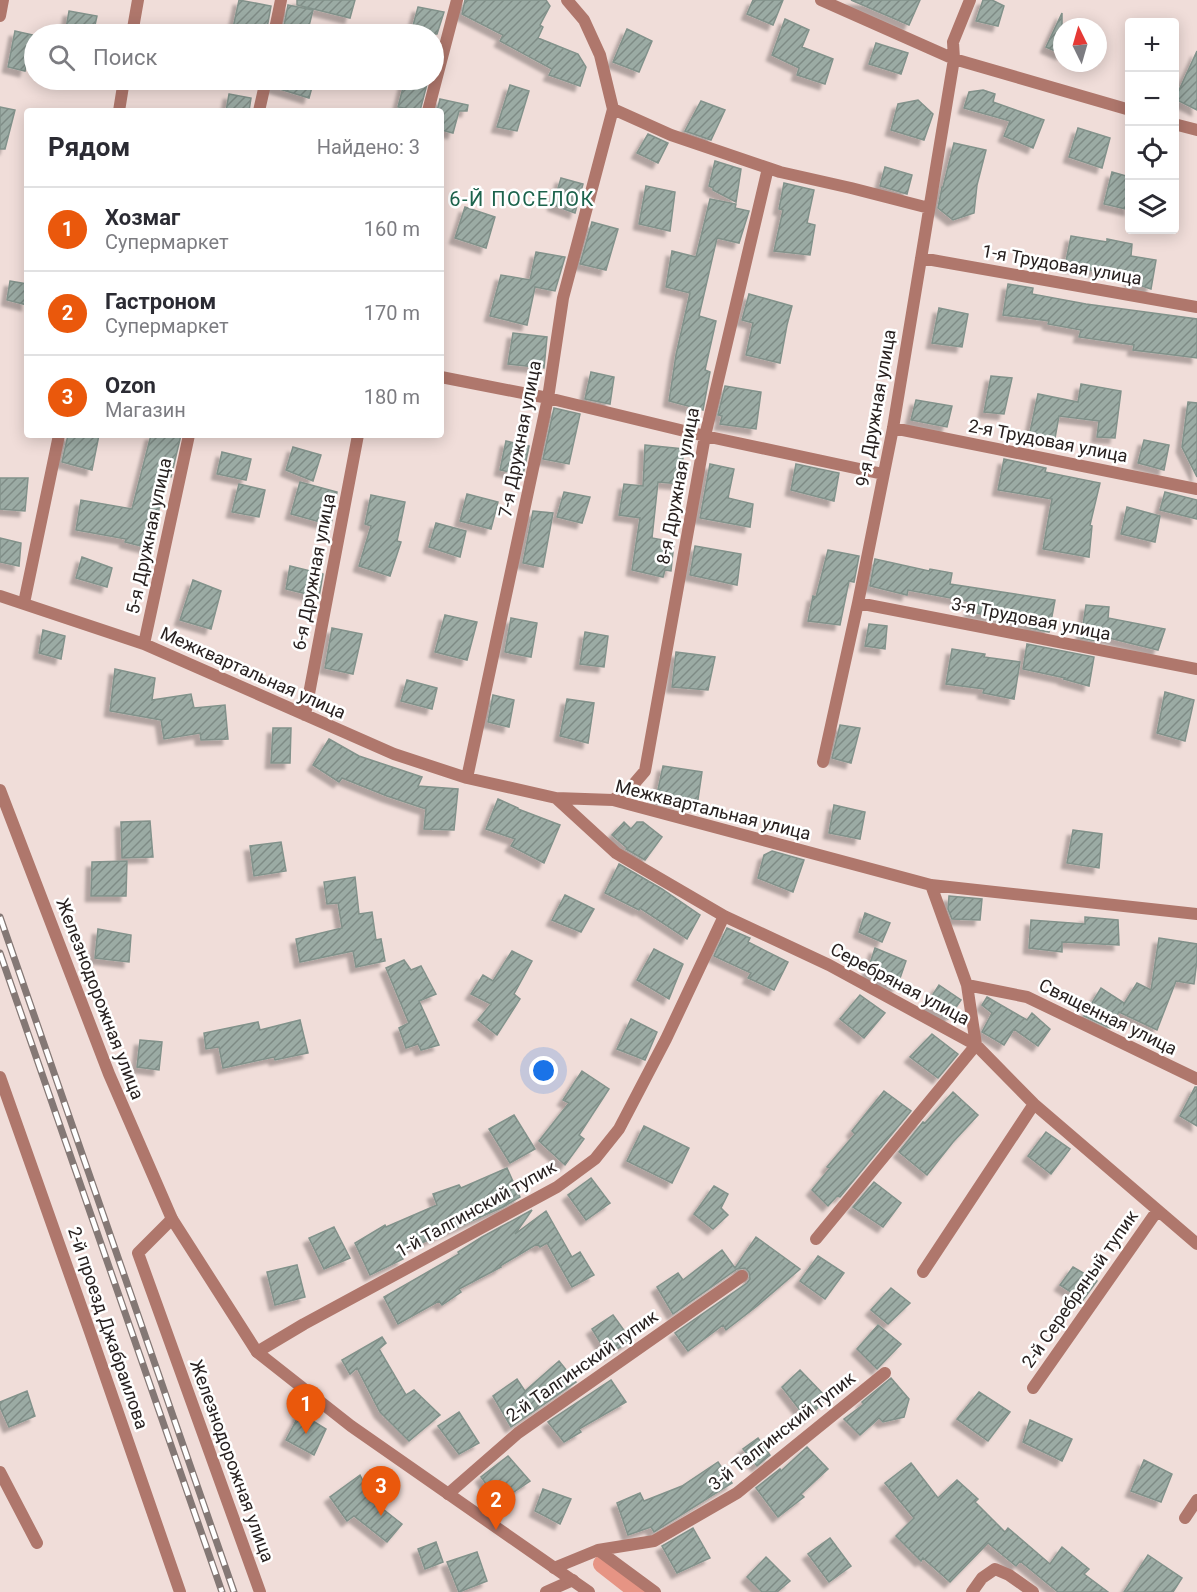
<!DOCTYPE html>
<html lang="ru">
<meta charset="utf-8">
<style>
:root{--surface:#fff;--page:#f2f2f3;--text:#2b2b33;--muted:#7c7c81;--line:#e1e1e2;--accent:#ea580c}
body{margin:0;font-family:Roboto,sans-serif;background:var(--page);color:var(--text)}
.controls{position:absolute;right:18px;top:18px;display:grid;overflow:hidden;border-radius:6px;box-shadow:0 3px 15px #0003}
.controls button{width:54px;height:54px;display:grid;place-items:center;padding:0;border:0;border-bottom:2px solid var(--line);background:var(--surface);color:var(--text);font:30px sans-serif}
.compass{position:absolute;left:1053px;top:18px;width:54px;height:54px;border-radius:50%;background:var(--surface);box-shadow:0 3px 15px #0003;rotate:355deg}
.you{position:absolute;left:544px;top:1071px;width:21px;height:21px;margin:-15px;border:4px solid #fff;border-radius:50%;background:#1a73e8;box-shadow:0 0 0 9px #1a73e833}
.badge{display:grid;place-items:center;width:39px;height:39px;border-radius:50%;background:var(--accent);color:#fff;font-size:20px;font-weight:700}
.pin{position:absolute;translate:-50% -50px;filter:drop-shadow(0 2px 3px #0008)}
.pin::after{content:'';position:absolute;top:32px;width:21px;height:18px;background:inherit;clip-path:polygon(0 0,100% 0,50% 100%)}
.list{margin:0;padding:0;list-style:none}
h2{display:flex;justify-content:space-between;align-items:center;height:78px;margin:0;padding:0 24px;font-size:26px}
h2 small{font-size:20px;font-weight:400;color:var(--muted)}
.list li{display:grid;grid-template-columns:39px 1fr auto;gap:18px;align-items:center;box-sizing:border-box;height:84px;padding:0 24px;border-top:2px solid var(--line)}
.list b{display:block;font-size:22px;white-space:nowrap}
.list p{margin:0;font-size:20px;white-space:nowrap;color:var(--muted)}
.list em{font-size:20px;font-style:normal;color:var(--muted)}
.icon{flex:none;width:33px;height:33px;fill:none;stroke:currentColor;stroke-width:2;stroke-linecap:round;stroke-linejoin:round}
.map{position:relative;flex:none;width:1197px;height:1592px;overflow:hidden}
.search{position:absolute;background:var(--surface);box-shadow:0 3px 15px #0003;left:24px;top:24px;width:420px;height:66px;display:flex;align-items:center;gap:15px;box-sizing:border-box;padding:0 21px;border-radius:33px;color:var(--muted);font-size:22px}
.panel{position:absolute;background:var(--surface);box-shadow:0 3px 15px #0003;left:24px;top:108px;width:420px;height:330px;border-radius:6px}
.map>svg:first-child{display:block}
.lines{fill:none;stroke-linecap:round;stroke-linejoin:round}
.canal{stroke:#e69484;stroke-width:18}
.building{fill:url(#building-hatch);stroke:#82928b;stroke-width:1.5;filter:url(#shadow)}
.minor{stroke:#af776c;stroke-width:12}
.tertiary{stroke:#af776c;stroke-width:12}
.rail-casing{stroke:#847875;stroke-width:7}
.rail{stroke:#fff;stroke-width:4.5;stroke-dasharray:14;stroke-linecap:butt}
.labels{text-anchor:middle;stroke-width:5;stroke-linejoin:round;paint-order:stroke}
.street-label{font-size:18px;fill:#282120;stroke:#fff}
.neighbourhood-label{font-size:20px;letter-spacing:1.5px;fill:#1c634c;stroke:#fff}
</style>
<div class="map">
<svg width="1197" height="1592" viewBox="0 0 1197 1592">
<defs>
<pattern id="building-hatch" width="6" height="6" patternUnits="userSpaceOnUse" patternTransform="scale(1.5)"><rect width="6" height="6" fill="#9baba4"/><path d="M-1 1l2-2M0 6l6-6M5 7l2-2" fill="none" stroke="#7e8b85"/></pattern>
<filter id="shadow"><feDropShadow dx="-5.5" dy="5.5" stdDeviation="1.5" flood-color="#0004"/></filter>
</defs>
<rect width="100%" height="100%" fill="#f0ddd9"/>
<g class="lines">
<path class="canal" d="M602,1564L638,1592"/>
</g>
<path class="building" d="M239,0L271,6L267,28L261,27L259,34L233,28Z
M297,0H355L350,18L297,5Z
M465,0H546L550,6L540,25L543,27L538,38L578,54L586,67L580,86L549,75L552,69L500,41L503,35L462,14Z
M753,0H783L773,25L747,14Z
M851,0H920L909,25Z
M983,0H992L1004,6L998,26L976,21Z
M288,5L313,10L307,34L283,31Z
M418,7L444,12L437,34H420L411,33Z
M69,11L97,16L93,34H65Z
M1062,13V54L1046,47Z
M785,19L809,30L802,47L833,59L825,84L797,75L799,68L772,55Z
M627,29L652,41L639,72L613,62Z
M15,31L33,35L25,71L8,67Z
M876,43L908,53L901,74L869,64Z
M1197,51V110L1175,99Z
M274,80H314L309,98L273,87Z
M405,80H428L420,111L398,107Z
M510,85L529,91L517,131L497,127Z
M983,90L995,94L993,102L1044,120L1033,148L1004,136L1010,121L964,108L969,92Z
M229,94L251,98L249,111H226Z
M440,99L468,105L467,111H459L453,133L441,130V111H437Z
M918,100L933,114L924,140L891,130L898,104Z
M701,101L725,110L711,140L685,131Z
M0,107L15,110L5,149H0Z
M1078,128L1110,138L1102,168L1069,157Z
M648,134L668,143L658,163L637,153Z
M954,143L986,150L977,185L974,213L953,220L938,208L942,187H943Z
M715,161L741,169L736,202L713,190V188L709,186Z
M885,167L912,175L907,194L880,186Z
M1112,172L1130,177V210L1104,204Z
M561,178L583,184L575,213L553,205Z
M784,183L814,190L807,223L815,225L810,255L774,251L783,210L779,209Z
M646,186L675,192L670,231L639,224Z
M710,199L736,204L735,208L749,211L739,243L717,238L699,316L716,321L705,370L710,372L703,410L669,401L676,355L690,293L666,287L672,251L696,257Z
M465,207L495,217L486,248L455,238Z
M592,222L618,229L606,270L580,264Z
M1071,236L1107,242V239L1132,244L1131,256L1156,260L1151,289L1130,282L1131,274L1096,268V271L1065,266Z
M536,252L565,257L555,291L535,287L527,325L490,316L501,275L530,280Z
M10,281L27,284V305L7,300Z
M1008,284L1033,288L1032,294L1086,304L1197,319V358L1133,350L1134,345L1079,337L1081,330L1048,324L1049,321L1003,315Z
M749,294L792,306L787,325L780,363L746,355L753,323L742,320Z
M939,308L968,314L962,347L932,343Z
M513,333L547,337L544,368L508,364Z
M591,372L614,377L610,404L585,399Z
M991,376L1012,378L1004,414L984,412Z
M1081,384L1121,391L1115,438L1097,437L1099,421L1059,416L1055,438L1030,432L1038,394L1078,402Z
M725,386L761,392L756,429L720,424L722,416L718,415Z
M916,400L952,406L947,427L911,420Z
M1188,402L1197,403V477L1182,447Z
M554,408L580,414L569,464L543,459Z
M68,435H99L92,470L62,462Z
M151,435H181L171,477L164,476L153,549L125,542L126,539L76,530L81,500L132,509Z
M1144,440L1169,445L1164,470L1138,463Z
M506,441L529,446L523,475L500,470Z
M645,445L684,449L680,484L658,482L652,538L674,542L671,571L665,570L663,577L632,570L640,518L619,515L624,484L643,486Z
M293,447L321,455L313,481L286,470Z
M222,452L251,459L246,480L217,474Z
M1004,459L1046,468L1045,472L1100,483L1090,525L1092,526L1089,557L1043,549L1052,499L998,490Z
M710,464L734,469L728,498L753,504L750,527L700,518Z
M796,464L839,473L834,501L791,490Z
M0,478H28L25,511L0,509Z
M300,482L337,492L331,525L291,514Z
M239,484L265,490L259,517L232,512Z
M564,492L590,497L582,523L557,517Z
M1165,492L1197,500V519L1160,510Z
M467,494L498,502L491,529L460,521Z
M371,495L405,502L397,541L401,542L390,576L359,566L371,526L365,524Z
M1127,507L1160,516L1155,542L1121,534Z
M533,511L553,513L543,567L523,563Z
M436,523L466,531L460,557L429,547Z
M0,538L21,543L19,566L0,562Z
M695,546L741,554L737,585L690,575Z
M828,550L859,556L854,582L849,581L840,625L808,621L813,596L816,597Z
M82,557L112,568L107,587L76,578Z
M875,559L929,571L930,569L952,573L950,584L1055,600L1049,632L1030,628L1031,624L970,612L972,602L908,590L907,595L870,586Z
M290,566L323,574L319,597L286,589Z
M193,580L221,591L211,629L180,620Z
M1086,605L1109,607L1108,618L1165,629L1158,650L1105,637V639L1097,637V641L1081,638Z
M445,615L477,622L467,660L435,652Z
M511,618L537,623L531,657L505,652Z
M869,624L887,626L885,649L865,646Z
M332,628L362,634L353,674L325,668Z
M43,630L65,636L61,659L39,653Z
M585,632L608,636L604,667L580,664Z
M1027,644L1094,657L1089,686L1064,679L1065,678L1023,669Z
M952,649L985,654L984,657L1020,662L1014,699L983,693L984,689L946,684Z
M676,652L715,657L708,690L672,687Z
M115,669L155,678L152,700L191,694L194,708L225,705L228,739L201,740L200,733L164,739L161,720L110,711Z
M407,680L437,688L432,709L401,701Z
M1165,692L1194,700L1185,741L1157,733Z
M493,695L514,700L509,727L488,722Z
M567,699L594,703L588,743L560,736Z
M840,725L860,728L851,763L832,758Z
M273,728H291L290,763H271Z
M329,739L359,756L422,777L418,786L458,789L454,830L424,829L426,809L387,796L342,778L339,782L313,765Z
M663,766L702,772L697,806L656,799Z
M498,799L518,808V809L560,825L544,863L511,846L515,839L486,829Z
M834,805L865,812L860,839L829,833Z
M150,821L153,857L122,858L121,822Z
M624,822L631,829L637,822H643L662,837L645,860L626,849L627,848L612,835Z
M1073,830L1102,834L1099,868L1067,863Z
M281,842L286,871L254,876L250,846Z
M772,851L804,860L793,892L758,878L764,855Z
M127,861L126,896H91L92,862Z
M619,864L662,889L700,915L687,939L640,908L639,910L605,893Z
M355,877L359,914L372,912L376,940L381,939L385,961L356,967L353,951L300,962L296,939L342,928L338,903L327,904L324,882Z
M565,895L594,909L581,932L552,920Z
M949,896L982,899L980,920L952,919L948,909Z
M865,913L890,923L882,942L859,932Z
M1085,917L1118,920L1119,945L1062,942V952L1029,948L1031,920L1085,924Z
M727,928L750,938L748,942L788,962L774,990L748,978L751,973L714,956Z
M98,929L131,935L129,962L95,958Z
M1159,938L1197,944V960L1194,984L1176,981L1157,1030L1119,1012L1110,1028L1084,1016L1101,988L1124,1003V1004L1137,983L1151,990Z
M875,948L906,961L897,987L867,973Z
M654,949L683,964L669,999L637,980Z
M512,951L532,961L514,994L520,999L497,1035L478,1020L491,1004L471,994L483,975L493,981Z
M404,960L411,970L421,966L436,994L419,1001L439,1045L421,1050L418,1044L406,1048L399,1028L409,1023L386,968Z
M939,985L961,1000L948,1019L926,1005Z
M860,995L885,1013L864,1038L840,1019Z
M987,997L1027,1020L1032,1013L1050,1029L1038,1046L1014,1029L1004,1045L982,1032L992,1013L982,1005Z
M631,1019L657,1032L645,1060L617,1049Z
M300,1020L308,1053L275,1060L274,1057L223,1068L219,1047L206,1049L204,1033L258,1022L260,1030Z
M932,1034L958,1054L938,1078L910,1057Z
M140,1040L162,1042L159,1070L137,1067Z
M582,1071L609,1089L579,1135L584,1139L565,1165L539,1141L569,1103L563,1100Z
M1195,1087H1197V1126L1180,1116Z
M884,1091L911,1111L840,1197L837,1196L828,1206L812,1190L830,1168L827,1167L855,1134L852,1131Z
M953,1092L978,1115L953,1142L927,1175L899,1152L923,1122L925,1123Z
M514,1115L535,1149L510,1163L489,1129Z
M644,1126L689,1148L672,1183L627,1161Z
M1046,1132L1070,1149L1051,1174L1028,1156Z
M507,1168L520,1197L503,1207L399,1253L403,1259L370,1275L355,1243L385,1225L386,1227L437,1205L433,1194L459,1185L461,1188Z
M591,1178L610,1203L586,1220L568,1195Z
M874,1182L901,1203L883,1227L853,1207Z
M714,1186L728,1194L721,1208L728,1215L713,1229L694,1214Z
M532,1210L515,1234L546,1211L572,1257L580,1252L594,1275L572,1287L547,1243L540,1247L537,1244L500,1266L501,1267L459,1289L461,1292L442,1305L439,1301L398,1324L384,1297L459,1254L458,1252L482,1237Z
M334,1227L350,1258L324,1269L309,1238Z
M756,1237L800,1269L757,1306L726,1330L723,1325L688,1351L675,1333L747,1283L750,1279L749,1272L745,1268L737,1269L673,1314L657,1287L678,1273L683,1280L722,1250L735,1268Z
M818,1256L844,1273L825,1299L800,1281Z
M297,1265L305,1297L275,1305L267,1272Z
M1073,1267L1097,1281L1083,1300L1060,1285Z
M891,1288L910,1303L888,1324L871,1310Z
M613,1315L631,1340L608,1355L592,1329Z
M878,1325L901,1344L877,1369L857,1349Z
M382,1337L386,1343L379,1349L406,1395L414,1390L440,1415L409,1441L380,1412L357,1368L350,1374L342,1360Z
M559,1361L576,1382L511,1427L493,1396L517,1379L525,1391Z
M800,1370L827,1398L807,1419L782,1387Z
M891,1378L909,1399L904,1417L883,1422L879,1418L860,1435L844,1419L864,1404L862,1402Z
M611,1380L626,1402L579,1429L581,1432L564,1442L548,1422Z
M27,1391L35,1416L9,1427L0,1407V1402Z
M979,1392L1010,1412L988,1441L957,1419Z
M459,1412L479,1443L459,1454L438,1426Z
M300,1413L326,1429L314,1455L286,1440Z
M1030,1420L1072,1439L1062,1461L1023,1442Z
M758,1438L770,1455L757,1466L743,1449Z
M807,1447L828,1469L801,1494L804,1497L778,1517L756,1488L780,1469L781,1471Z
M508,1456L530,1481L499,1502L481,1477Z
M1144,1460L1172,1474L1161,1502L1131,1491Z
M718,1462L732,1483L654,1532L651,1527L628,1535L617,1503L640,1493L644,1501L682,1486Z
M911,1463L938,1498L957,1480L978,1499L975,1502L1005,1532L1008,1528L1050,1564L1062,1547L1089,1569L1084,1574L1108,1592H1058L1020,1561L1016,1566L988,1543L950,1582L923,1558L921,1561L896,1536L914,1518L885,1483Z
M360,1475L374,1502L402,1524L387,1542L354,1516L347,1521L330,1497Z
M543,1489L571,1499L560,1524L535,1511Z
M693,1528L710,1558L677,1573L662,1546Z
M830,1538L851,1566L829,1582L808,1554Z
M436,1542L443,1562L425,1569L418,1549Z
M477,1552L487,1581L459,1592L447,1562Z
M1148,1555L1182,1578L1173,1592H1124Z
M766,1557L790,1581L777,1592H762L747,1577Z"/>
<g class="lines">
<path class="minor" d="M567,0L584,20L600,55L613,109L671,135L780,172L851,188L929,208
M821,0L954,59L1130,110
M0,16L3,0
M132,34L138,0
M274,34L281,0
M119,111L124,80
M259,111L266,80
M428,111L457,0
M1174,124L1197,130
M921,258L1197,307
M441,377L548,398L705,436L883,474
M893,428L1197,489
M0,596L144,644L394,754L467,778L556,798L613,800L931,885L1197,914
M24,603L59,435
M858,603L1197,669
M144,644L189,435
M305,715L358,435
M823,762L858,603L893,428L954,59L953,42L970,0
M467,778L548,398L563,298L613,109
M556,798L616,853L724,916L829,965L976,1045L1034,1104L1197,1244
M613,800L633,785L645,771L705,436L768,168
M967,985L1027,997L1197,1079
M0,1077L89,1329L180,1592
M172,1219L138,1253L260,1592
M816,1239L976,1045L967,985L931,885
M923,1272L1034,1104
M257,1352L304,1324L557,1187L595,1159L619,1129L666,1039L724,916
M1033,1388L1157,1211
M0,1472L37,1543
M448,1494L518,1433L742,1276
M1185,1518L1197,1500
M598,1550L655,1592
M554,1568L598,1550L654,1541L737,1493L885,1373
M546,1592L573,1580
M972,1592L982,1578L995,1569L1009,1575L1033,1592"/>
<path class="tertiary" d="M0,790L109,1074L172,1219L257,1352L351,1426L589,1592"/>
<defs>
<path id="rail" d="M0,917L234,1592
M0,953L222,1592"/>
</defs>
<use href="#rail" class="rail-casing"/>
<use href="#rail" class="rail"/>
</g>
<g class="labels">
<g class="street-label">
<text transform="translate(1062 265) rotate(10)" y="6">1-я Трудовая улица</text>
<text transform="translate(876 408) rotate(-80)" y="6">9-я Дружная улица</text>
<text transform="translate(520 439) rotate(-79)" y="6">7-я Дружная улица</text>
<text transform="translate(1048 441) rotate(11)" y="6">2-я Трудовая улица</text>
<text transform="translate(678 486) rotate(-79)" y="6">8-я Дружная улица</text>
<text transform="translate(149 536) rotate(-78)" y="6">5-я Дружная улица</text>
<text transform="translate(314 572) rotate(-79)" y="6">6-я Дружная улица</text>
<text transform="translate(1031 619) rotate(11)" y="6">3-я Трудовая улица</text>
<text transform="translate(253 673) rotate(24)" y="6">Межквартальная улица</text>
<text transform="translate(713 810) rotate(14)" y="6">Межквартальная улица</text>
<text transform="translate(900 984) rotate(28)" y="6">Серебряная улица</text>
<text transform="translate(100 999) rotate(69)" y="6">Железнодорожная улица</text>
<text transform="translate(1108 1017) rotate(26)" y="6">Священная улица</text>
<text transform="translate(476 1209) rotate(-29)" y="6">1-й Талгинский тупик</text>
<text transform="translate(1080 1289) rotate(-55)" y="6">2-й Серебряный тупик</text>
<text transform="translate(108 1328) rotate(71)" y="6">2-й проезд Джабраилова</text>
<text transform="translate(582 1366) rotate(-35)" y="6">2-й Талгинский тупик</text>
<text transform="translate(782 1431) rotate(-38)" y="6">3-й Талгинский тупик</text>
<text transform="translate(232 1461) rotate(70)" y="6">Железнодорожная улица</text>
</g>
<g class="neighbourhood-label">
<text x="522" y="206">6-Й ПОСЕЛОК</text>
</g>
</g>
</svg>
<div class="controls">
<button>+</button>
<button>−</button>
<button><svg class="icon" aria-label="locate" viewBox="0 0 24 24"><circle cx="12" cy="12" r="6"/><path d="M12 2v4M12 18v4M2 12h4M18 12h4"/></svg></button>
<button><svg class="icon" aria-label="layers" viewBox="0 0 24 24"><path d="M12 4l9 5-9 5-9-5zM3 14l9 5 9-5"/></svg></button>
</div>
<svg class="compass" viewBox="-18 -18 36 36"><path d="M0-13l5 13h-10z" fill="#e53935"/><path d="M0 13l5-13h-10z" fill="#7c7c81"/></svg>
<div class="you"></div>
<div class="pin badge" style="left:306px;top:1434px">1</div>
<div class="pin badge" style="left:496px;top:1530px">2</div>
<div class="pin badge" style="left:381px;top:1516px">3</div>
<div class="search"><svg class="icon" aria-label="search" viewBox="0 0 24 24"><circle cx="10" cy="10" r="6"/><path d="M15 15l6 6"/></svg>Поиск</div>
<section class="panel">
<h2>Рядом<small>Найдено: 3</small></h2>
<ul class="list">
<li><span class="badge">1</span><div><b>Хозмаг</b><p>Супермаркет</p></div><em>160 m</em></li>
<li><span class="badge">2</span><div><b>Гастроном</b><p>Супермаркет</p></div><em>170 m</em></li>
<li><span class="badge">3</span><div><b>Ozon</b><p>Магазин</p></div><em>180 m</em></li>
</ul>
</section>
</div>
